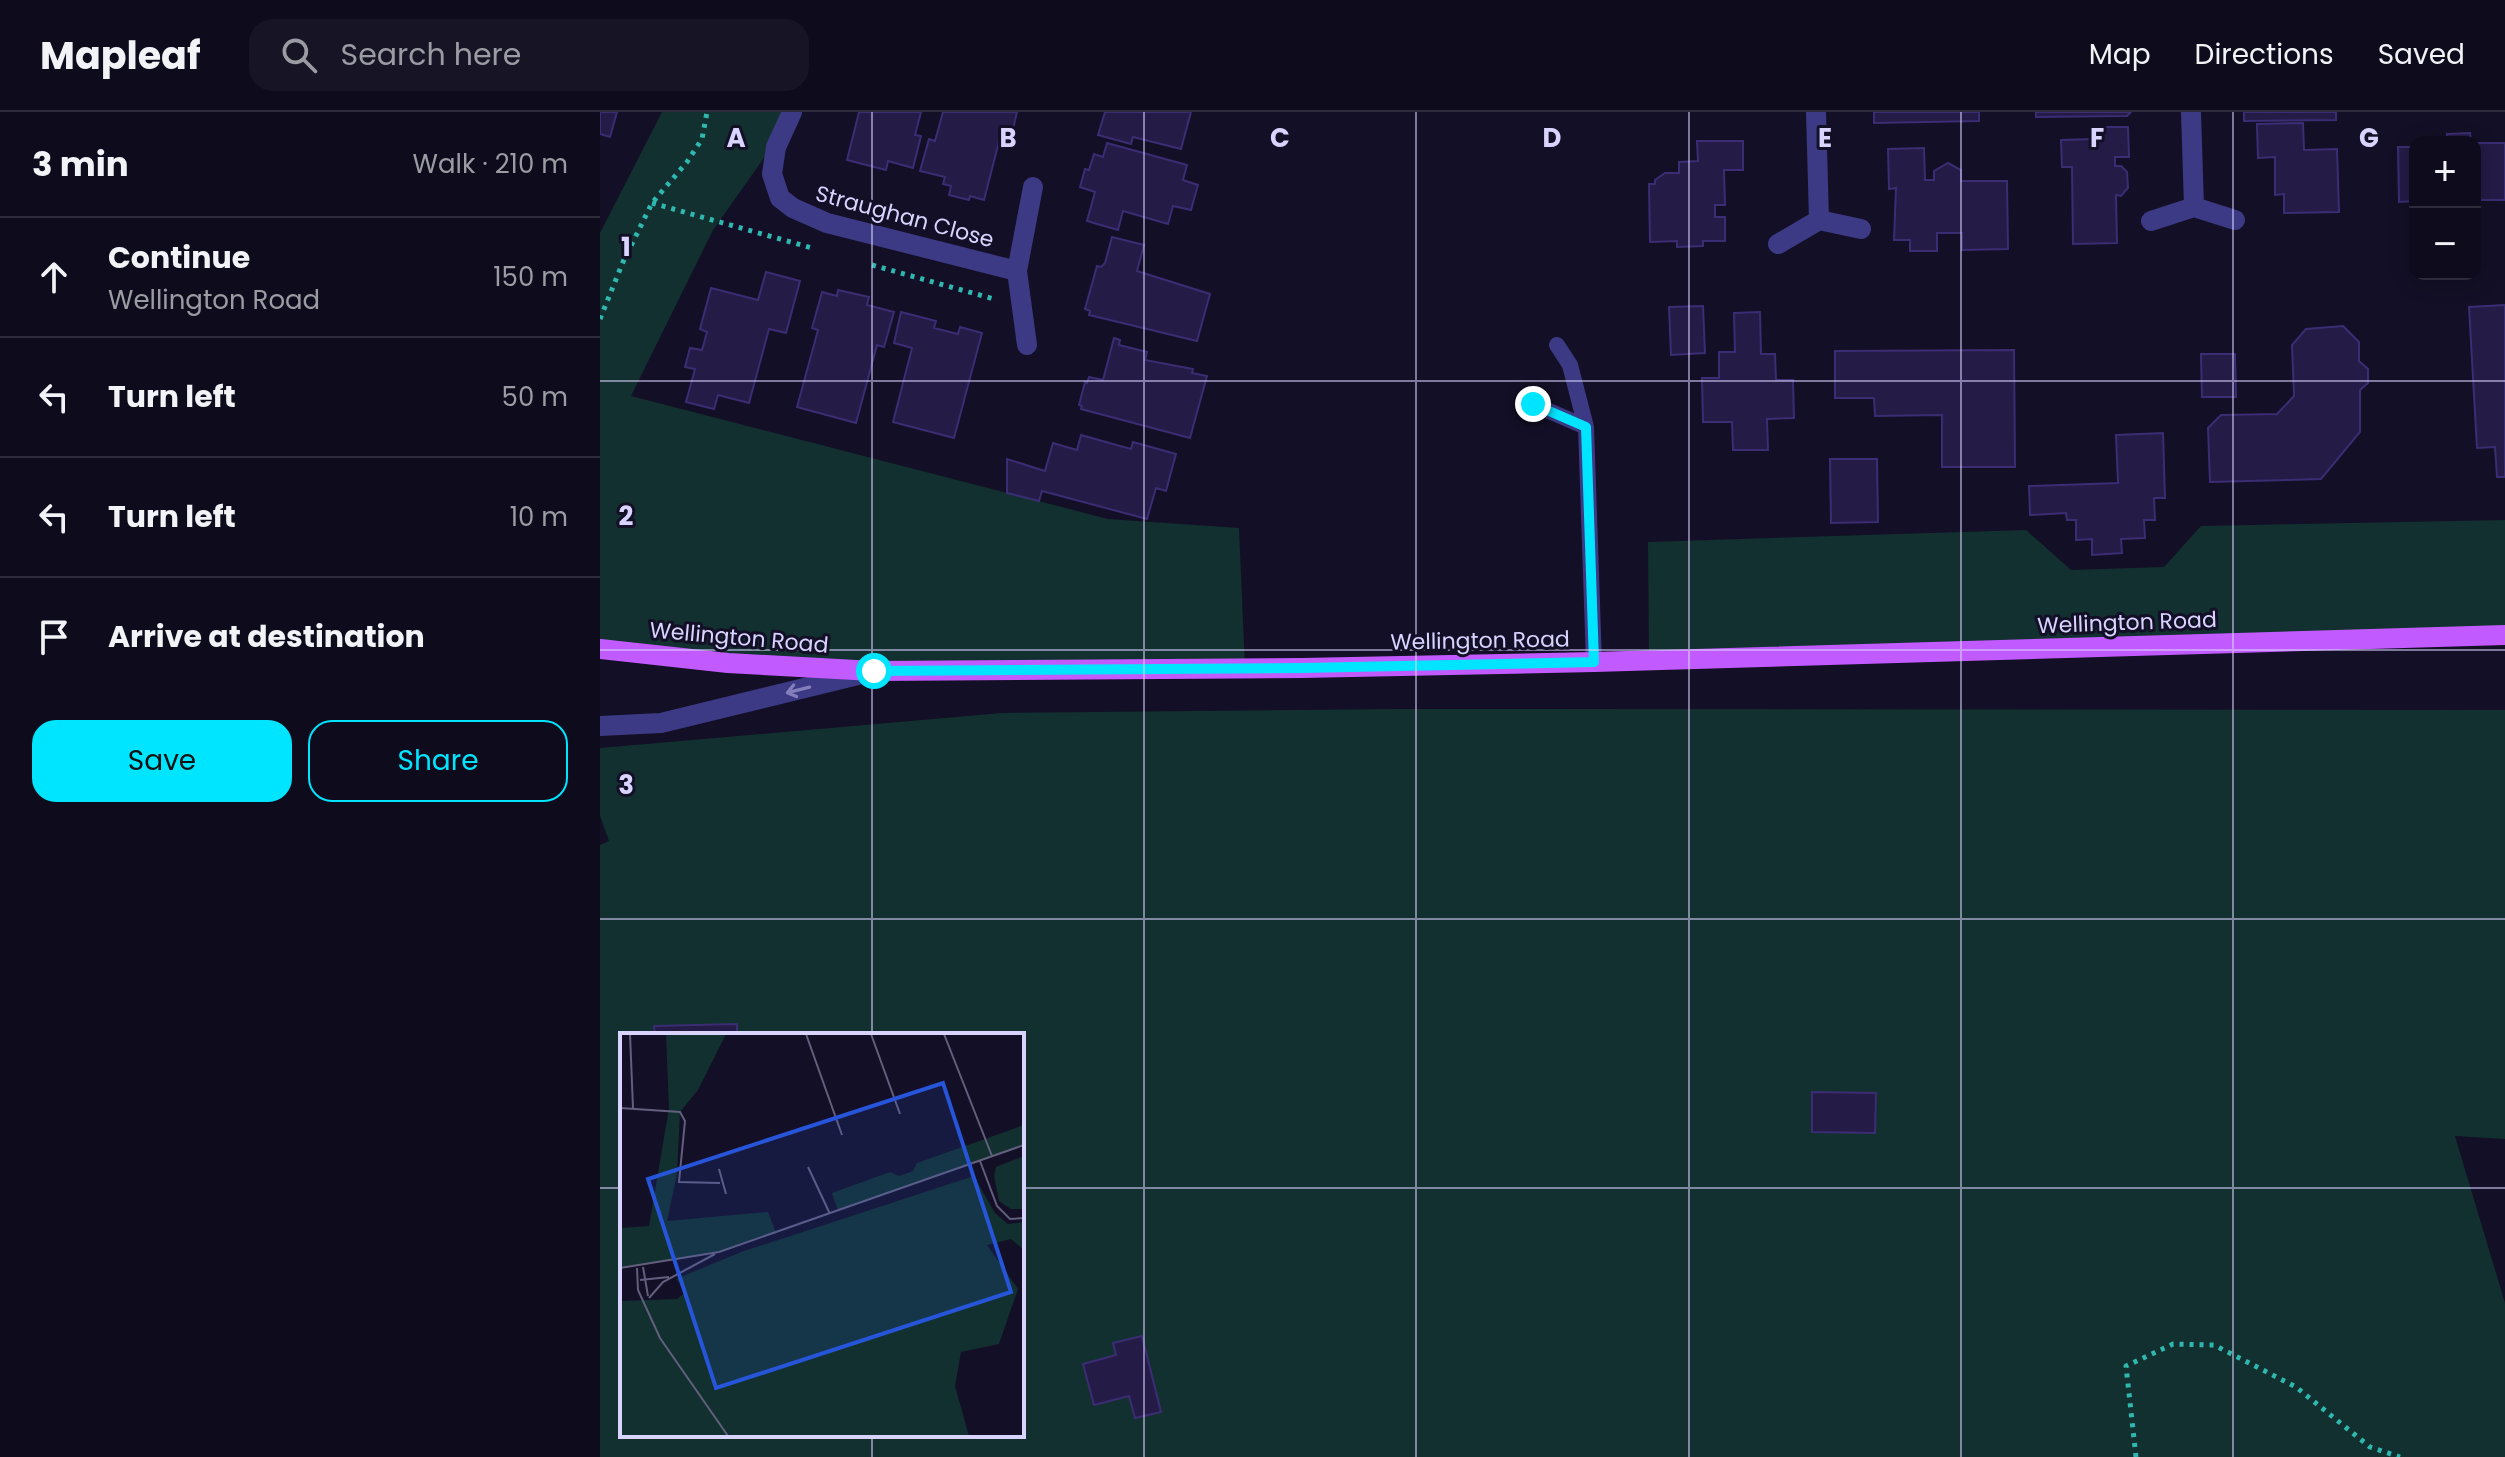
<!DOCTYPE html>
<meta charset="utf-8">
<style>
:root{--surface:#0e0b1c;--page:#171425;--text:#f1f3f6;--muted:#9b9ba3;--line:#2e2b3b;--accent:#00e5ff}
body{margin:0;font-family:Poppins,sans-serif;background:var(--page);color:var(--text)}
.controls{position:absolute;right:24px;top:24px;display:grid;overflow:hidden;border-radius:16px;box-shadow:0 4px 20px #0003}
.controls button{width:72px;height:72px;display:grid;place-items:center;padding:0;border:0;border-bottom:2px solid var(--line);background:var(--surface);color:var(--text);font:40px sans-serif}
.stop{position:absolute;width:24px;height:24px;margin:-18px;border:6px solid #00e5ff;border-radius:50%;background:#fff}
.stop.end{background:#00e5ff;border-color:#fff;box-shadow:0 2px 8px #0008}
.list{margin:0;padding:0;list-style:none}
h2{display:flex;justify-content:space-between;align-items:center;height:104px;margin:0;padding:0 32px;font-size:34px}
h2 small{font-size:26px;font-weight:400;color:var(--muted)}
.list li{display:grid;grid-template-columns:52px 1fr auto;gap:24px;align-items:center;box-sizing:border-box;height:120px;padding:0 32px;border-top:2px solid var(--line)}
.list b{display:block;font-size:30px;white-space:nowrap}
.list p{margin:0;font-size:26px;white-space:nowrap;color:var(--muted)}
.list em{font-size:26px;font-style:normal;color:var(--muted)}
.actions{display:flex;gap:16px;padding:24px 32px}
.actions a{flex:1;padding:18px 0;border:2px solid var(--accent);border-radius:24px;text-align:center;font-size:28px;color:var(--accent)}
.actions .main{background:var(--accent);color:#111}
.icon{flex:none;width:44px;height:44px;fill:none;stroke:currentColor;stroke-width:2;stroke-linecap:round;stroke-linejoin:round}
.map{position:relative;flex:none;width:1905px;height:1345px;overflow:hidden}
header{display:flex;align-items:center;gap:48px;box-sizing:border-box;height:112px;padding:0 40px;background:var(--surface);border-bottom:2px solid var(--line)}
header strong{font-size:38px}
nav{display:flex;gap:44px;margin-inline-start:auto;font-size:28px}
.search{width:560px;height:72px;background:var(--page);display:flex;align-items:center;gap:20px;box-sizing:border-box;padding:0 28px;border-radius:24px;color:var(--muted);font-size:30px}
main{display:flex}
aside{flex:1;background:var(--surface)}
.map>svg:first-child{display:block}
.green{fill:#12302f;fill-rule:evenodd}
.building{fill:#241b47;stroke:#3b2d73;stroke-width:2}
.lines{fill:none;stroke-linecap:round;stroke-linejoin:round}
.path{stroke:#2fb8b0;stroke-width:5;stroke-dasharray:4 6;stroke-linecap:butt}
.lane{stroke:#3d3a85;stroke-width:16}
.street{stroke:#3d3a85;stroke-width:20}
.primary{stroke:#c25bff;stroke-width:20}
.oneway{stroke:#837fbc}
.route{stroke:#00e5ff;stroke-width:10}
.grid{fill:none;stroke:#d9d4ff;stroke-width:2;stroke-opacity:0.55}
.labels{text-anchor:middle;stroke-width:6;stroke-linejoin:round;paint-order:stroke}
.street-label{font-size:22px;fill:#d9d4ff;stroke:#130f26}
.inset-road{fill:none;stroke:#625e7d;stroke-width:2}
.view{fill:#2655da;fill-opacity:0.15;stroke:#2655da;stroke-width:4}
.inset-edge{fill:none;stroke:#d9d4ff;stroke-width:4}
.grid-label{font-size:26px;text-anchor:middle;font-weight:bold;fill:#d9d4ff;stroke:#130f26;stroke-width:6;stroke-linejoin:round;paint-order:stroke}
</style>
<header>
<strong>Mapleaf</strong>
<div class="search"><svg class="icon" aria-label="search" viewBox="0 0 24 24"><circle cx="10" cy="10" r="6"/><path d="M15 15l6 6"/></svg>Search here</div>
<nav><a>Map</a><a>Directions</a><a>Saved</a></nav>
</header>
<main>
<aside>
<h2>3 min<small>Walk · 210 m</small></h2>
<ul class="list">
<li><svg class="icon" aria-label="ahead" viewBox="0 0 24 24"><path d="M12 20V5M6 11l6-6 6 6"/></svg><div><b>Continue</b><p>Wellington Road</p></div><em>150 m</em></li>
<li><svg class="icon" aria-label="left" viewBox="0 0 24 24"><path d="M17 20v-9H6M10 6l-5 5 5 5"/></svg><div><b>Turn left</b></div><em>50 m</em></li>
<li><svg class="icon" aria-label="left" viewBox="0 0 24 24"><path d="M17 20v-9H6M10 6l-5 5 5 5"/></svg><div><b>Turn left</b></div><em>10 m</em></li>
<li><svg class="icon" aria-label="arrive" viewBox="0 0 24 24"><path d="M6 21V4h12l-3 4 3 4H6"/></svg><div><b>Arrive at destination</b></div></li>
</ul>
<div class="actions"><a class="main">Save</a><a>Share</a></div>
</aside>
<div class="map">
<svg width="1905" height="1345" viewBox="0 0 1905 1345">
<rect width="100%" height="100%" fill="#130f26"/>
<path class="green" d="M62,0H192L181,22L113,118L31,284L508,407L639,416L645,557L274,559L0,537V121Z
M1905,408V523L1049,545L1048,430L1426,418L1471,458L1564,455L1601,414Z
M799,597L1905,598V1027L1855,1024L1905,1191V1345H0V733L9,729L0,704V636L402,601ZM22,923H422V1323H22Z"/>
<path class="building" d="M0,0H17L10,25L0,22Z
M259,0H321L315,23L321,24L313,56L288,49L286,58L247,48Z
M343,0H417L413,17L403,14L384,88L370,84L369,88L349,83L351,74L343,72L345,65L320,59L329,27L335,29Z
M505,0H504H591L581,37L533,25L531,32L498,23Z
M1274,0H1379V9L1274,11Z
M1436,0H1531L1527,4L1436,5Z
M1644,0H1736V8L1644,9Z
M1703,11L1704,38L1737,37L1739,100L1684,101V82L1675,83V45L1658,46L1657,12Z
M1495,15H1528L1529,45H1515V54H1521L1527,60L1528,76L1521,84L1516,83L1517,131L1473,132L1472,55H1462L1461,28L1495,27Z
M1870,21L1871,30H1848L1847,22Z
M1097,29H1143V58H1124L1125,93H1115V105H1125V129H1103V134L1077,135V129L1050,130L1049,72H1055V68L1065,61H1079V50L1098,49Z
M507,31L587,53L583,68L598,73L591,98L573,94L568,112L523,99L518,118L487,109L495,80L480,75L485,57L489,58L494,42L503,45Z
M1875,31H1905V88H1875Z
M1798,35H1815V89L1799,90Z
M1324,36L1325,68H1334V59L1348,51L1361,58V69H1407L1408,137L1362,138V121H1337V139H1310V128H1294L1296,76L1289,77L1288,37Z
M512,125L544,133L537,159L610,182L597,229L489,203L490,199L485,197L497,154L501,155L505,151Z
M166,160L200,169L186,221L169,217L149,291L118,283L114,297L86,290L95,257L85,255L90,236L102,238L107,220L100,217L111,176L158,188Z
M238,178L269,185L267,193L294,200L284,235L277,233L256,311L197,295L218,218L212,216L222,180L237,184Z
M1905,193V365H1897L1895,335L1877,336L1869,195Z
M1103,194L1105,241L1071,243L1069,195Z
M301,200L336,209L334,216L358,222L360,215L382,221L354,326L293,310L312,236L294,231Z
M1160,200L1161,242H1175L1176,268H1193L1194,306L1167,307L1168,338H1133L1132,310H1103L1102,266H1119V240H1135L1134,201Z
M1743,214L1759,230V249L1768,257V271L1760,278V320L1721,367L1610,370L1608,316L1621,303L1677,302L1694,284L1692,233L1706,217Z
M514,226L520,228L519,233L547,240L545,248L593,257L592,261L607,264L590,326L481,297L482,294L479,293L485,270L487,271L489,265L503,268Z
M1414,238L1415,355H1342V303L1275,304L1274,286H1235V239Z
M1601,242H1635L1636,285H1602Z
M1563,321L1565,386H1554L1555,408H1544L1545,426L1521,427L1522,441L1492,443V427L1476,428V408H1467L1466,401L1430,403L1429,374L1518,371L1516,323Z
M481,323L531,337L533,330L576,342L566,379L556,376L547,407L442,379L439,389L407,381V347L445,359L453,331L477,338Z
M1230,347H1277L1278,410L1231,411Z
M137,912V923H55L54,914Z
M1212,980L1276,981L1275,1021L1212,1020Z
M542,1224L561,1300L535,1306L529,1284L494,1293L483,1252L516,1243L513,1231Z"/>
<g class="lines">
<path class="path" d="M52,91L212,136
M272,153L394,187
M0,207L23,150L52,91L87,50L102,27L107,0
M1536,1345L1526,1254L1573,1232L1614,1233L1696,1275L1770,1335L1800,1345"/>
<path class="lane" d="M957,233L970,253L986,315L994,550
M933,292L986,315"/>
<path class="street" d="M192,0L176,35L172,62L180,86L193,96L227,111L417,159
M1216,0L1219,108
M1591,0L1594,95
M1551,109L1594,95L1635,108
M1178,132L1219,108L1261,117
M427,233L417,159L433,75
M0,614L61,611L266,561"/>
<path class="primary" d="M0,537L128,551L274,559L702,556L994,550L1905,523"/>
</g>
<defs><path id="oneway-shaft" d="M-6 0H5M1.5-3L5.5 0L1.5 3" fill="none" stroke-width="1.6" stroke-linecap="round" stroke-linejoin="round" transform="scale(2)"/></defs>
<use class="oneway" href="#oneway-shaft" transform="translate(198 578) rotate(166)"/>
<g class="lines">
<path class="route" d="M274,559L702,556L994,550L986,315L933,292"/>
</g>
<path class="grid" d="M272,0V923M544,0V1345M816,0V1345M1089,0V1345M1361,0V1345M1633,0V1345M0,269H1905M0,538H1905M0,807H1905M0,1076H22M422,1076H1905M272,1323V1345"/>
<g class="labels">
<g class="street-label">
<text transform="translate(305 104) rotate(15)" y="8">Straughan Close</text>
<text transform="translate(1527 510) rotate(-2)" y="8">Wellington Road</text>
<text transform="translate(139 525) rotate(5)" y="8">Wellington Road</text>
<text transform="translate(880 528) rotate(-1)" y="8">Wellington Road</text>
</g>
</g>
<g transform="translate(20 921)">
<rect width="404" height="404" fill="#130f26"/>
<path d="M46,1H106L78,57L60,79L57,141L47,188L148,179L156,200L99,219L0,235V195L29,193L49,75ZM404,92V112L218,178L212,160L270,139L279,143L293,138L297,130ZM404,123V176H391L379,168L374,143L376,134ZM354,143L375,180L388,191L404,189V217L391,206L367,212L398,256L379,311L341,319L335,353L349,403H0V268L57,266L66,259L56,246L121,219Z" fill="#12302f"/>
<path class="inset-road" d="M10,1L13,75M186,1L222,102M251,1L280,81M324,1L372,123M0,75L60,79L65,88L59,149L100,150M360,128L377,173L390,186L404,185M188,134L210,181M99,136L106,161M23,234L28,263M0,235L99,219L404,112M17,235L18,257L40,305L108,403M20,247L49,244M29,265L43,249L95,221"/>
<path class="view" d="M323,50L391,259L96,355L28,146Z"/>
<rect width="404" height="404" class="inset-edge"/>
</g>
<g class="grid-label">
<text x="136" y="35">A</text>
<text x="408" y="35">B</text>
<text x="680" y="35">C</text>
<text x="952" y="35">D</text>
<text x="1225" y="35">E</text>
<text x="1497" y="35">F</text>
<text x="1769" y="35">G</text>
<text x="26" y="144">1</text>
<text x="26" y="413">2</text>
<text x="26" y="682">3</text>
</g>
</svg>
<div class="controls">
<button>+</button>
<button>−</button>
</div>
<div class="stop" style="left:274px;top:559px"></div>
<div class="stop end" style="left:933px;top:292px"></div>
</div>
</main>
